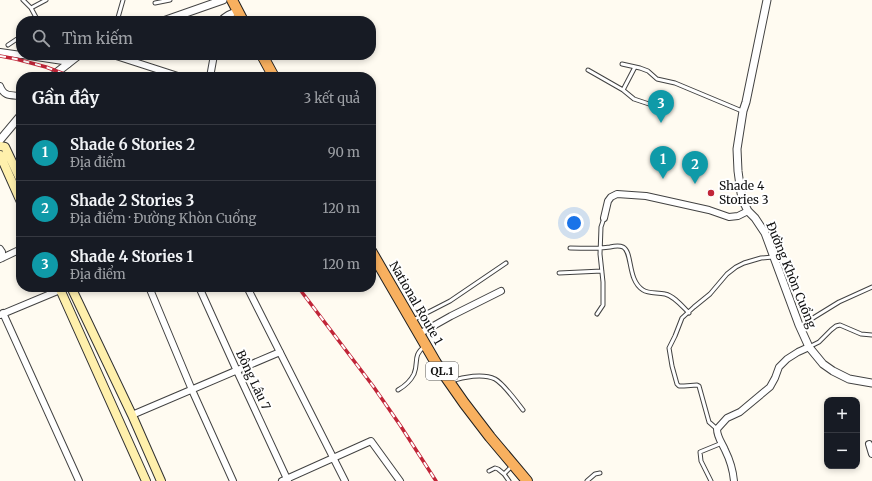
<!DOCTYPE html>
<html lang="vi">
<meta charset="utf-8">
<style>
:root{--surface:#171b24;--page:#20242c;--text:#f1f3f6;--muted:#9ea1a6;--line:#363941;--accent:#0f766e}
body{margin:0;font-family:Merriweather,serif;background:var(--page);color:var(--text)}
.controls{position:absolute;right:12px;bottom:12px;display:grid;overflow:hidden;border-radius:8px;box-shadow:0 2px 6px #0003}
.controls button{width:36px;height:36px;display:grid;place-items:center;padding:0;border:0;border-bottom:1px solid var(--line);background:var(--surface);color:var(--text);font:20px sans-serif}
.you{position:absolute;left:574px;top:223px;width:14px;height:14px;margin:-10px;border:3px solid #fff;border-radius:50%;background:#1a73e8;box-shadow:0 0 0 6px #1a73e833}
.badge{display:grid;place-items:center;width:26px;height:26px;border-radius:50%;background:var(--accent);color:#fff;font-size:13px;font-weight:700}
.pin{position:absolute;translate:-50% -33px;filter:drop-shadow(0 1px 2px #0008)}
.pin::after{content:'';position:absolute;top:21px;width:14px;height:12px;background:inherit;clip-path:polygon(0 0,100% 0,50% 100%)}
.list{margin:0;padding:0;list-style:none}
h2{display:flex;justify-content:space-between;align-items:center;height:52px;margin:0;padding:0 16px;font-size:17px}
h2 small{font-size:13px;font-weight:400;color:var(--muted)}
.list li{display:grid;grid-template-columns:26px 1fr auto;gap:12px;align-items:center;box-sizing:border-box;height:56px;padding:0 16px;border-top:1px solid var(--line)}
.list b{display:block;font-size:15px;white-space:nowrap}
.list p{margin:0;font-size:13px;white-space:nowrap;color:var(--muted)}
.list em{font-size:13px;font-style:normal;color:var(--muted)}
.icon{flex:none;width:22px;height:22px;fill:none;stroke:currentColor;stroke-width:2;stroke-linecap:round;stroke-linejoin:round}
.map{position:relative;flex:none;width:872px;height:481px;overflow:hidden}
.search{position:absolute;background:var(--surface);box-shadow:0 2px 6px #0003;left:16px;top:16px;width:360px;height:44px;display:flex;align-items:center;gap:10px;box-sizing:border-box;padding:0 14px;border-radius:16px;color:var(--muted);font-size:15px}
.panel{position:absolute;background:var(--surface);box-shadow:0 2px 6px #0003;left:16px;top:72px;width:360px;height:220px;border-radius:16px}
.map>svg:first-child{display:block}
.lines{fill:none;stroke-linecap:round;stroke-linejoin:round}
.service-casing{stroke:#424242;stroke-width:5}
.minor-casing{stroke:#424242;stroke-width:8}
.tertiary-casing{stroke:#424242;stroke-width:9}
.secondary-casing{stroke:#313131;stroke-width:10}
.trunk-casing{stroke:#202020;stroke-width:12}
.service{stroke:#fff;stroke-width:3}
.minor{stroke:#fff;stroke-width:6}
.tertiary{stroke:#fff;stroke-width:7}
.secondary{stroke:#fff0ac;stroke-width:8}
.trunk{stroke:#f8b05f;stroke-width:10}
.rail-casing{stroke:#c12538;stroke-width:3.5}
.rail{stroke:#fff;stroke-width:2;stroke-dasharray:6;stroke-linecap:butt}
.poi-dot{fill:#c12538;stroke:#fff;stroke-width:1.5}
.labels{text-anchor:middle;stroke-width:4;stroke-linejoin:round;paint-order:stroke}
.shield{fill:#fff;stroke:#575757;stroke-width:1}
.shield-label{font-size:11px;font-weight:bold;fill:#0f0f0f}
.poi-label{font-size:12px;fill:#0f0f0f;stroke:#fff;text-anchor:start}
.street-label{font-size:12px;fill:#0f0f0f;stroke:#fff}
</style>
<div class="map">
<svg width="872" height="481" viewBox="0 0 872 481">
<rect width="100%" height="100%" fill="#fffbf1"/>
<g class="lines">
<defs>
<path id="service" d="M23,0L31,8L38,21
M155,3L170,0
M31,8L46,0
M117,21L123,0
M8,45L17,39H21
M65,55L71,62
M622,64L640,68L648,71L657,79L675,83L742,111
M588,70L623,90L634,99L649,104
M623,90L635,67
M570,248C584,248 597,249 610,247C614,246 619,245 623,247C633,252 627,280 643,290C649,294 658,292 665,294C674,296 682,306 689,313
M559,273L602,271
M597,314L603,305V282L600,254L601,227L604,218
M413,320L450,301L506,263
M800,329L813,318L839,302L872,287
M809,347L819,342L831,330L836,326L840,325L861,334L872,335
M451,381C463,377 483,373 495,379C504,384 516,401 523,410
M398,390C405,386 410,382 414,374C419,362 412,356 425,346
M717,429L709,422L699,386L697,385L684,386H679L677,384L672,366L669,348L675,336L682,318L694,307L710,294L727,274L736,267L744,263L761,258L773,257
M489,471L495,468L498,469L504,474
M509,481L504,474L512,466
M587,481L595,474L600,473
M711,481L701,461L700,452L722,443"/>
<path id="minor" d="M221,21C225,15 232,13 238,11
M0,52L21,55
M23,55L63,61L68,64
M113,55L181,77
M210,77L214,55
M0,86C4,97 11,95 21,96
M604,218L608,201L611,197L617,194L646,196L709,210L729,217L738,216L748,211
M0,249L2,252V258
M0,259L21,249
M149,287L192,390L233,481
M199,287L237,371L288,481
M247,287L345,481
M3,313L79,481
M0,315L60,290L69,287
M419,334L451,316L501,291
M132,415L280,352
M869,444L872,454
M282,481L371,441L400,481
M734,481C733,470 730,460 725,450C722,443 717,437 717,429L727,418L740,412L770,387L775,378L779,367L787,359L798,352L809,347"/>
<path id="tertiary" d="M767,0L746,102L743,111L737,149L738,171L741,193L744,203L748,211L755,218L765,233L799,325L809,347L823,364L833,371L849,379L872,383
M163,21L223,0
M53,77L56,73L79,55
M0,140L21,115"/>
<path id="secondary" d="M0,146L5,147L21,181
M0,155L21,202
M59,287L146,481
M71,287L132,415L161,481"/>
<path id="trunk" d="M232,0L243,21
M262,55L274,77
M371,251L436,363L464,403L490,437L527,481"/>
</defs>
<use href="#service" class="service-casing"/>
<use href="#minor" class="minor-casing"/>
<use href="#tertiary" class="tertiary-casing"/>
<use href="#secondary" class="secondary-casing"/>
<use href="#trunk" class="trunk-casing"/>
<use href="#service" class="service"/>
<use href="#minor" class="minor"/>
<use href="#tertiary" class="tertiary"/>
<use href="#secondary" class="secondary"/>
<use href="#trunk" class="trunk"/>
<defs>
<path id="rail" d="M0,56L16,59L46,67L72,77
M298,287L373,386L400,425L436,481"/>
</defs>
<use href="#rail" class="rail-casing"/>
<use href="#rail" class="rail"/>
</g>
<circle class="poi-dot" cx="711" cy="193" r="4"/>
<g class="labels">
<rect class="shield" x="426" y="362" width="32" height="18" rx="3"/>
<g class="shield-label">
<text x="442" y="375">QL.1</text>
</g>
<g class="poi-label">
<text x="719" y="190">Shade 4<tspan x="719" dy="14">Stories 3</tspan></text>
</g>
<g class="street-label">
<text transform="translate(791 275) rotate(68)" y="4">Đường Khòn Cuổng</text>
<text transform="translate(416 303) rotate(60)" y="4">National Route 1</text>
<text transform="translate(253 380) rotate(65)" y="4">Bông Lâu 7</text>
</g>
</g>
</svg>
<div class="controls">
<button>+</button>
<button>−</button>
</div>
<div class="you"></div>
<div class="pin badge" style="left:663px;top:179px;background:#0f9aa8">1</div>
<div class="pin badge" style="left:695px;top:184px;background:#0f9aa8">2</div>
<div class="pin badge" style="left:661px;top:123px;background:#0f9aa8">3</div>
<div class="search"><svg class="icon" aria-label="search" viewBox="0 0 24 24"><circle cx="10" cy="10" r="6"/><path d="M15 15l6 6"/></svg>Tìm kiếm</div>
<section class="panel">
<h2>Gần đây<small>3 kết quả</small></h2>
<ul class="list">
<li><span class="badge" style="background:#0f9aa8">1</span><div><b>Shade 6 Stories 2</b><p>Địa điểm</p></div><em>90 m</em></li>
<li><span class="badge" style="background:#0f9aa8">2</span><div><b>Shade 2 Stories 3</b><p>Địa điểm · Đường Khòn Cuổng</p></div><em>120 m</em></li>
<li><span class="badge" style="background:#0f9aa8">3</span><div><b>Shade 4 Stories 1</b><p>Địa điểm</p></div><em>120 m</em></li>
</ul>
</section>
</div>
